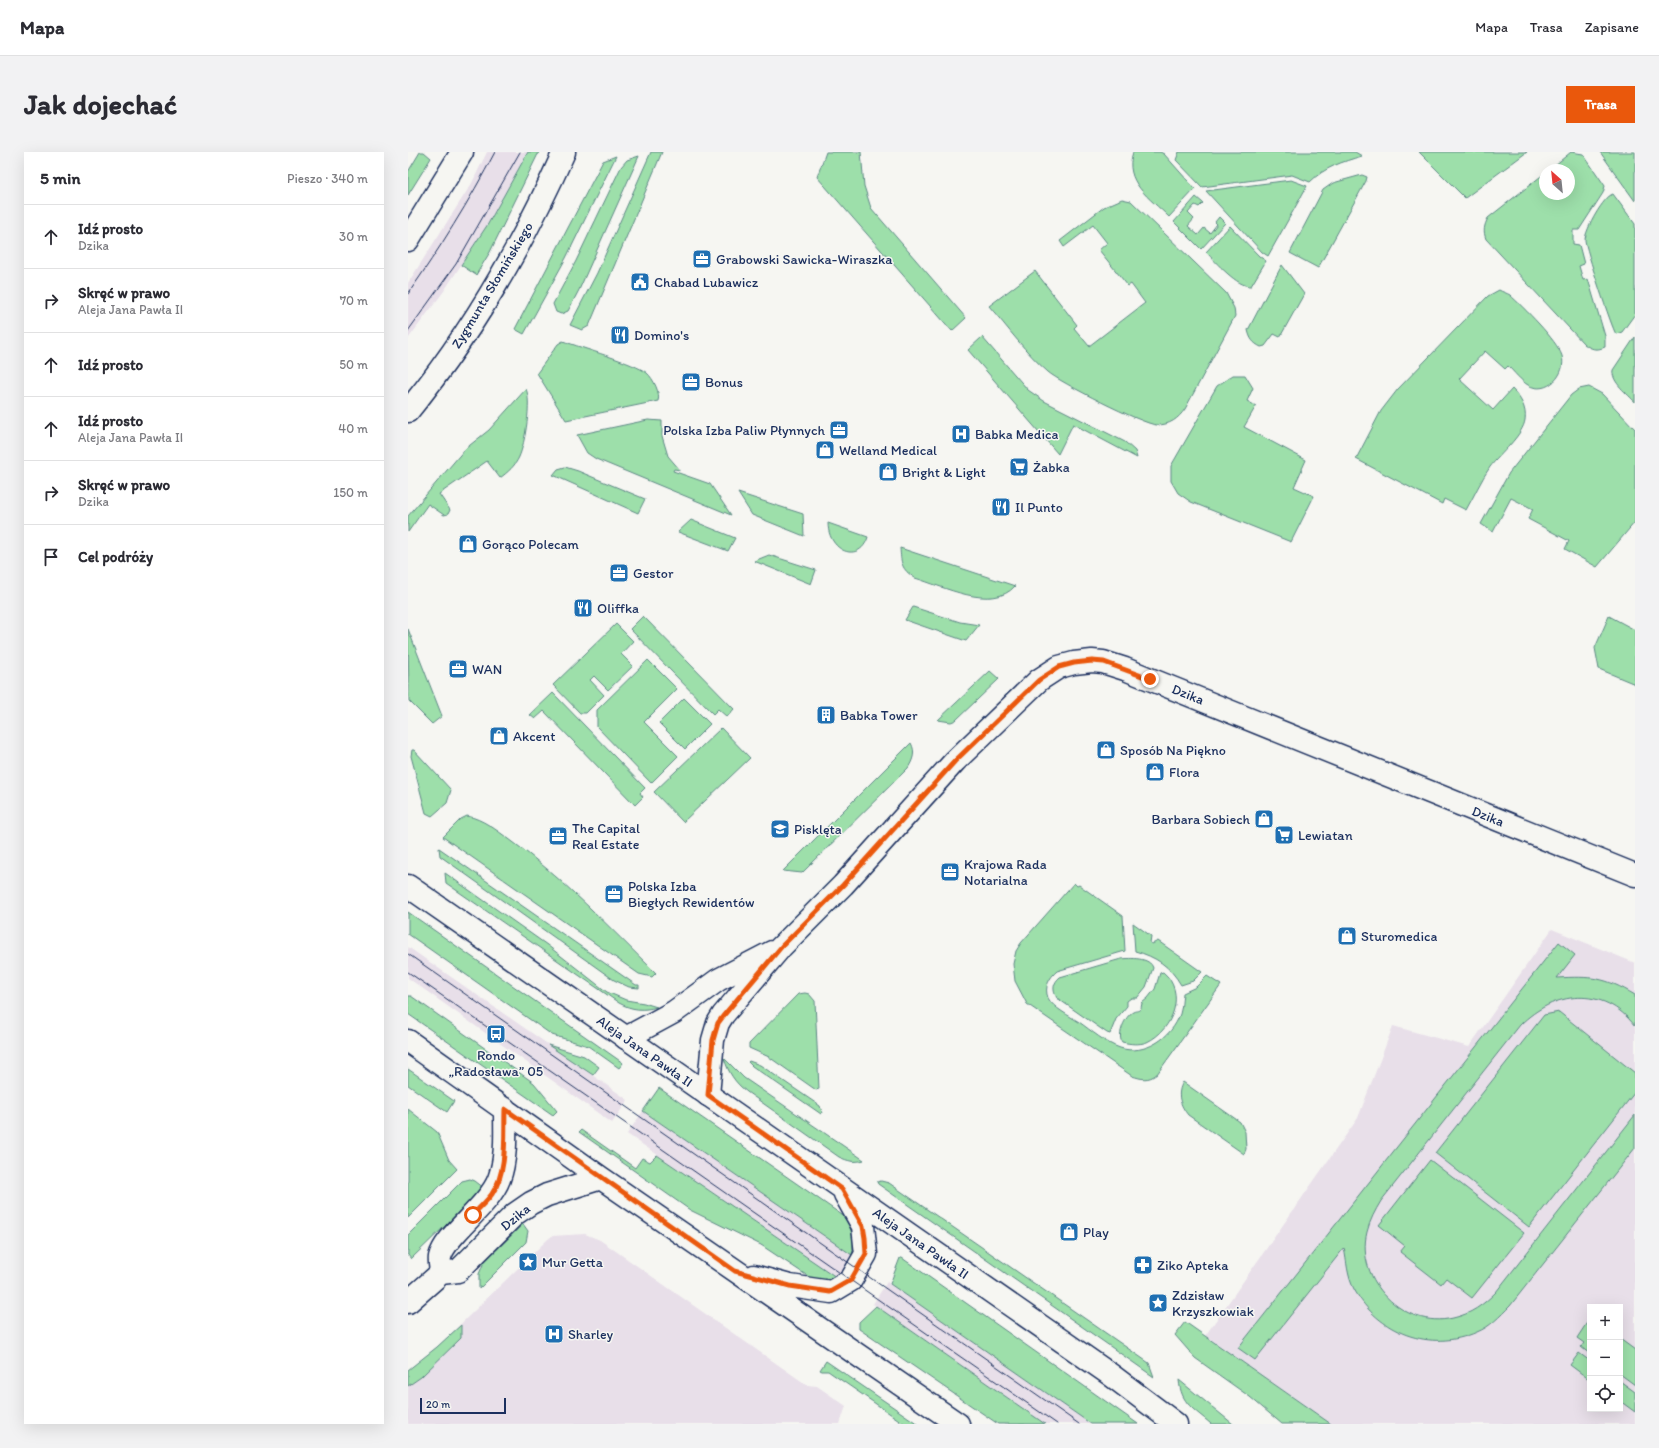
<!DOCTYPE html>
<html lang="pl">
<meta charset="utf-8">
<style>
:root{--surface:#fff;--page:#f2f2f3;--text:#2b2b33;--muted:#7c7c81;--line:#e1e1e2;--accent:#ea580c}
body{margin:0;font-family:Itim,sans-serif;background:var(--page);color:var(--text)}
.controls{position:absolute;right:12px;bottom:12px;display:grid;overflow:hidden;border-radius:0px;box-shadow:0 4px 16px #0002}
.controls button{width:36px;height:36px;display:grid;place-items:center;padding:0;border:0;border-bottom:1px solid var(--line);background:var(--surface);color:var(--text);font:20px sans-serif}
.compass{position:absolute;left:1131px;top:12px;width:36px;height:36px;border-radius:50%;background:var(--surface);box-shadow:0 4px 16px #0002;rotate:333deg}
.scale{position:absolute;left:12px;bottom:10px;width:86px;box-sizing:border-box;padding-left:4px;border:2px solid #1b2f5e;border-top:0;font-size:11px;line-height:14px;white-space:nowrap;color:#1b2f5e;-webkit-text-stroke:3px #f6f6f2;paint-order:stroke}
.stop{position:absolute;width:12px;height:12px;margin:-9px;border:3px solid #ea580c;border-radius:50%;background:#fff}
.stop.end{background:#ea580c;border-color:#fff;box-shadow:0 1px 4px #0008}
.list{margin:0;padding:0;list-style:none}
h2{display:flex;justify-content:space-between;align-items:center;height:52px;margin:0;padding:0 16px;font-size:17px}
h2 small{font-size:13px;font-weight:400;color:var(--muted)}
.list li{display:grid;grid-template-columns:26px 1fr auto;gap:12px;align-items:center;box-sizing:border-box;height:64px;padding:0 16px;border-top:1px solid var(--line)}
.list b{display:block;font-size:15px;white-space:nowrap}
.list p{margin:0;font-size:13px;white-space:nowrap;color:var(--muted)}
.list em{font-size:13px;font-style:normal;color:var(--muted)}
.icon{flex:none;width:22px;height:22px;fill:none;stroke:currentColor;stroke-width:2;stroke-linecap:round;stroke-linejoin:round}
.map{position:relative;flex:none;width:1227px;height:1272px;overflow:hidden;border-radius:0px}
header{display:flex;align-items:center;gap:24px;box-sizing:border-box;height:56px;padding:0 20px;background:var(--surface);border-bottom:1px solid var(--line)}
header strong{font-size:19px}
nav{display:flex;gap:22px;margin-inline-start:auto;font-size:14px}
.intro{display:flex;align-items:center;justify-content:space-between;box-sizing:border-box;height:96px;padding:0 24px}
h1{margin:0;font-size:28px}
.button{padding:10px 18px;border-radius:0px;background:var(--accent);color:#fff;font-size:14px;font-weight:700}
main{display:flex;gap:24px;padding:0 24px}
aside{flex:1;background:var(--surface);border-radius:0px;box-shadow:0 4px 16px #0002}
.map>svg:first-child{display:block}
.built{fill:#e8dfe9;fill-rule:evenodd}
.green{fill:#9ddfaa;stroke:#5c8784}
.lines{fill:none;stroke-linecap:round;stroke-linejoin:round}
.street-casing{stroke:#1b2f5e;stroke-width:25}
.secondary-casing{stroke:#1b2f5e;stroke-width:25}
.street{stroke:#f6f6f2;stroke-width:22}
.secondary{stroke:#f6f6f2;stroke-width:22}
.tram{stroke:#1b2f5e;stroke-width:1}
.route{stroke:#ea580c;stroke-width:5}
.labels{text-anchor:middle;stroke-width:3;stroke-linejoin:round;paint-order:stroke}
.poi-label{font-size:14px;fill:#1b2f5e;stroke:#f6f6f2;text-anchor:start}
.street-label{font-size:14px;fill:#1b2f5e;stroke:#f6f6f2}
</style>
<header>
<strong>Mapa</strong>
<nav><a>Mapa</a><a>Trasa</a><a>Zapisane</a></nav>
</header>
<div class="intro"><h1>Jak dojechać</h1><a class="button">Trasa</a></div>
<main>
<aside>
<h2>5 min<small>Pieszo · 340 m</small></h2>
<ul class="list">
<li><svg class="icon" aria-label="ahead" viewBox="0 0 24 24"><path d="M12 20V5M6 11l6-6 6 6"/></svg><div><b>Idź prosto</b><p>Dzika</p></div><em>30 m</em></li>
<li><svg class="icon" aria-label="right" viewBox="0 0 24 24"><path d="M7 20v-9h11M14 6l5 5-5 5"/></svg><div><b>Skręć w prawo</b><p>Aleja Jana Pawła II</p></div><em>70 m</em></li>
<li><svg class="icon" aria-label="ahead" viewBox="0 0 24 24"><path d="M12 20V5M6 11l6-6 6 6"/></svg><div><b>Idź prosto</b></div><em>50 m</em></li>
<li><svg class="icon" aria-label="ahead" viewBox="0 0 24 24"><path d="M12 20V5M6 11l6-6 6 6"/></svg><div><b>Idź prosto</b><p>Aleja Jana Pawła II</p></div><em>40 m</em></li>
<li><svg class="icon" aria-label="right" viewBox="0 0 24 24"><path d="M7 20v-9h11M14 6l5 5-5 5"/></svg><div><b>Skręć w prawo</b><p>Dzika</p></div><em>150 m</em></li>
<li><svg class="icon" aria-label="arrive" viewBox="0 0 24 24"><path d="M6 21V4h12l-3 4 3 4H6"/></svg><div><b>Cel podróży</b></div></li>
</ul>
</aside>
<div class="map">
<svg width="1227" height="1272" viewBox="0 0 1227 1272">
<rect width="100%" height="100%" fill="#f6f6f2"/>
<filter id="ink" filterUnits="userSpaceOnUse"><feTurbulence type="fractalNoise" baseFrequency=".025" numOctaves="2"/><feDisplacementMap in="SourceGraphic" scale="8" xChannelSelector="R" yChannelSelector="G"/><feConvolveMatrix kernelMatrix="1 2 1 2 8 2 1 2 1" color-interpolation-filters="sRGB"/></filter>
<g filter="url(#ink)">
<path class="built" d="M79,0H120L80,72L36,139L0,187V131L64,31Z
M1144,777L1227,811V1272H923L797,1184L950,966L985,874L1061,895ZM1182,1155H1212V1257H1182Z
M0,795L220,948L204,971L0,826Z
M235,959L447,1105L431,1127L219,982Z
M177,1082L192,1088L399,1233L409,1234L438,1254L432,1272H0V1218L29,1195L139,1088L144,1084Z
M479,1130L482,1132L683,1272H637L465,1152Z"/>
<path class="green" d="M12,0H16L23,6L0,43V20Z
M120,0H131L82,100L68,123L53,113L80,72Z
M243,0H254L181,174L174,178L162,173L189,121Z
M418,0H453L456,34L463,56L558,166L544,179L409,25Z
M725,0H752L756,2L787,37L761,65C742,46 715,30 725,0Z
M771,0H947L954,4C934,10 917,15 902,30L884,23L794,35L768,8Z
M1011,0H1119L1057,46Z
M1163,0L1175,2L1197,34L1195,41L1171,78H1165V92L1171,93L1176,112L1171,114L1175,128L1180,127L1197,184V195C1188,199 1183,197 1176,192L1078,87C1075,79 1076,74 1080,66L1137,21V42H1161V18H1141Z
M1192,0H1227V49Z
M208,4L158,106L116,182L107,177L195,9Z
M231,4L171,138L160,159L153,162L148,160L145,152L168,109L213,15L219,8Z
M954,23L959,25L958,29L910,116L882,101L915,38L925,31Z
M883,28L899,34L860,104L854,100L798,39Z
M1205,42L1227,72V162L1214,180L1208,182C1204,177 1177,94 1177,88C1177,78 1196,44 1205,42Z
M788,45L795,51L791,55L787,53L780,61L786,67L780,74L790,83L796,76L802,81L809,72L807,70L811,65L817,71L793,97L766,70Z
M714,47L723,49L818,141L826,156L827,164L777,257C770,267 762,273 749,273C736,273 651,230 640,220C618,201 600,176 581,154L627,119L669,173L666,176L681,194L737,151L723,132L720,134L691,98L699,91L685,73L656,95L652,89L696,55Z
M822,74L851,104L858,109L843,134C829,135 808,110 798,100Z
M874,113L896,142L872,185L866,182L857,194L853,195C845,191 842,187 840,178Z
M1091,138C1094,140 1099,141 1102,143C1115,155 1149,188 1154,204C1159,222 1139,244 1120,233C1113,229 1106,220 1100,214L1097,217L1077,199L1051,227L1085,258L1104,237C1112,245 1119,256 1117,268C1115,283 1092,302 1082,315C1073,328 1066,344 1058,358L1036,347L1034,352L948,307L973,259L990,237L1080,144Z
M574,185L620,238L636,249L717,290L727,299L729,306L665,272L650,302L560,198Z
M1227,185V250C1220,242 1203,230 1205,218Z
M155,189C173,196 227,211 239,221C245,226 253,242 250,249L158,268L129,221L150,192Z
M825,223H837L845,236L839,249L848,254L836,275L898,308L886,335L906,344L883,390L783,350L770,341L763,329V314L809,234Z
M1181,235L1194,242L1227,277V370L1189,415L1157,397L1161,389L1120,367L1125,357L1103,346L1085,380L1073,372L1101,321L1163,243L1171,237Z
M118,237C124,249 117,292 111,305C107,314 100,320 92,326L79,309L31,342L42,358L40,362L36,363L20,352L0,380V364L57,297L81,278Z
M240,268L254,269V284L260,304L272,318L266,317L265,319L302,332L323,363L188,307L179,301L169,283Z
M157,315L170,319L237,347L230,361L145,323L150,317Z
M330,341L395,362L396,384L344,363Z
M283,368L327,386L320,399L270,380Z
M420,371L460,385C452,412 420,400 420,371Z
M492,396L607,434C585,460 534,434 507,426C493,417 493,411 492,396Z
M361,403L408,418L403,432L346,409Z
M505,455L552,470L571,473L558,489L497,468Z
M235,464L326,557L319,565L310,557L305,562L222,477Z
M1201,464L1227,478V532L1191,517L1187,496Z
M208,472L225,489L213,502L225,514L200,538L186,524L182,528L196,543L178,561H172L145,533Z
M0,477L34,564L24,572L1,549Z
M240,508L269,537L236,570L270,604L243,631L189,575V558Z
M582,519L591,527L548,568L543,570L530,568Z
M145,541L237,636L232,641L235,645L227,653L136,559L127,567L122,563Z
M276,546L302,572L277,597L251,571Z
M313,576L342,606L275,670L246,640Z
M503,591C508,600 505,608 500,616L394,721L375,719Z
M4,598H6L43,638L39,651L24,664L18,661L3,604Z
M59,664C75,667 88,678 101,687C155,726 201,775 248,821L244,825L231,822L35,685L53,667Z
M31,696L228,833H231V836L221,835L206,828L32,704Z
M37,721L139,793L199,840L218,848L236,851L249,855C235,859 224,858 211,851L38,731Z
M666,731L669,734L671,733L715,764L717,799L649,819C641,826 636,835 640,846C645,856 662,864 671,870C684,879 697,891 712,896C736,904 764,886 772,862C774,855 774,849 775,841L788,835L799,824L813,833L749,922C740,929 734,927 724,924L619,852L607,829L605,812L608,799L613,791Z
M0,760L215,911L211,916L180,894L144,883L0,782Z
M725,771L743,784L742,791L744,792L750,789L794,820L785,829L773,833C762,814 748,805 727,799Z
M1151,790L1167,803L1149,826C1183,824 1197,825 1227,843V874C1195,833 1146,839 1112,873L973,1049C967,1059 962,1068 959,1080C947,1128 996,1178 1045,1166C1063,1162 1075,1153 1088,1140L1227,963V996L1102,1154C1092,1164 1082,1175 1069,1180C1022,1201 970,1181 946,1137C939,1124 939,1110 936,1096L847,1208L830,1196Z
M713,807C722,806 742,805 745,816L738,835L729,846H723L719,849V854L708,867L702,882L699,881L649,846C644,838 645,831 652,825Z
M755,820C779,840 765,878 739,890C731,893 722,892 714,890C709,883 717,864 725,860C729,858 730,860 733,856L734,851L740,846L747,837L752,821Z
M397,841L401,842L407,849L411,937L408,938L361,905L341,896V892L390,842Z
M0,844H3L126,931L149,959L145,963L0,862Z
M1151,860L1227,921V940L1121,1075L1027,1001L1136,863Z
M140,893L176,904L191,915L185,923Z
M316,906L336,926L456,1008C446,1011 440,1009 431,1005L339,940C327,931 320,920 316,906Z
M341,909L352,913L412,954L414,960L413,962L344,914L340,910Z
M0,917L46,949L39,960L0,933Z
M775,930L832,970L837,980L838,997L836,1002L780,963C772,953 768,942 775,930Z
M251,936L434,1063C444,1075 447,1088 444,1103L235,959Z
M0,957L29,980L41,1008L49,1017L0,1066Z
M173,978L227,1016L234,1006L242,1010L249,1003L428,1125L416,1129L404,1127L353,1093L282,1058L171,980Z
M1022,1008L1116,1081L1064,1146L1038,1126L1033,1132L992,1100L997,1094L971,1073Z
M62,1027L67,1029L76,1036L3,1107L0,1103V1083L54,1029Z
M473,1029L481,1031L741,1211L746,1225L470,1032L469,1030Z
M115,1072L120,1079L118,1090L71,1137V1122L76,1110Z
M492,1106H494L730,1272H683L482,1132Z
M468,1154L637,1272H590L451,1177V1170Z
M1182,1166V1202L1173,1195L1176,1191L1169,1186Z
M777,1170L797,1184L923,1272H874L842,1245L787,1206L767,1183Z
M53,1173V1186L13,1225L0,1234V1218L29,1195Z
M1212,1187L1227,1198V1233L1212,1222Z
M1171,1201L1182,1209V1228L1162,1213Z
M418,1209L510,1272H497L420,1219H414L412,1218Z
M771,1228L825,1272H803C786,1257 773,1252 771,1228Z
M1212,1229L1227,1240V1260L1212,1249Z"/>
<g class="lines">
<defs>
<path id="street" d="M218,886L266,860L310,828L364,800
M300,943L305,888L310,871L315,863L373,795L435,733L547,609L631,528L651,515L666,511L684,509L695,510L717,517L1227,723"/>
<path id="secondary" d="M0,88L54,0
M0,259C64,181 115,92 156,0
M0,734L703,1223L768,1272
M0,889L193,1026L550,1272
M33,1121C33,1116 31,1110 32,1105C37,1083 81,1054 91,1027C99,1006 97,980 97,957
M346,1124L382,1134L423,1140L443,1128L458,1102L455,1074L437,1042
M0,1150L33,1121L50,1119L107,1062L123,1051L139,1043L193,1026"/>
</defs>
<use href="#street" class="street-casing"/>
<use href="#secondary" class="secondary-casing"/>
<use href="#street" class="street"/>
<use href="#secondary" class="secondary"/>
<path class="tram" d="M0,142C32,96 61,50 87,0
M0,179L48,112L112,0
M0,802L671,1272
M0,820L649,1272"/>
</g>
</g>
<g class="lines" filter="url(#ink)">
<path class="route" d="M65,1063C71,1056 79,1049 84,1042C100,1018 96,984 97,957L327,1119L382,1134L422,1140L443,1128L458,1102L457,1086L455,1074L434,1037L300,943L305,888L310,871L316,863L374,794L435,733L547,609L631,528L651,515L666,511L684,509L696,510L742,527"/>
</g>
<defs>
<symbol id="office-square" viewBox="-11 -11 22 22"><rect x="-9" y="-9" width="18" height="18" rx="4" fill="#1f6fb2" stroke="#f6f6f2"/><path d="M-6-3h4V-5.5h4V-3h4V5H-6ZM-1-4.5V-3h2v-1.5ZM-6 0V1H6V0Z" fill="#fff"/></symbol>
<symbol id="civic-square" viewBox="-11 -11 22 22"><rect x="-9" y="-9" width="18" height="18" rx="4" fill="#1f6fb2" stroke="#f6f6f2"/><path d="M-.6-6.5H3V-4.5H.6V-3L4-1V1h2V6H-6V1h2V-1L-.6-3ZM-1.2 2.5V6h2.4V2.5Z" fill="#fff"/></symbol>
<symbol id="restaurant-square" viewBox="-11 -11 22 22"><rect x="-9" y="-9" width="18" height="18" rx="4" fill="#1f6fb2" stroke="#f6f6f2"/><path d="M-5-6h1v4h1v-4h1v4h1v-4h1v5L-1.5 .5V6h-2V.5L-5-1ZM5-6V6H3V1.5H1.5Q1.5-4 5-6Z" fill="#fff"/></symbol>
<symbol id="hospital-square" viewBox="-11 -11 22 22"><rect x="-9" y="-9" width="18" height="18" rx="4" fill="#1f6fb2" stroke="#f6f6f2"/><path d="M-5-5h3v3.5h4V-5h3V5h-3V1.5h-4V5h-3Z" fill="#fff"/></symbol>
<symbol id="shop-square" viewBox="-11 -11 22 22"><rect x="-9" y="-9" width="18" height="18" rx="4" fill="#1f6fb2" stroke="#f6f6f2"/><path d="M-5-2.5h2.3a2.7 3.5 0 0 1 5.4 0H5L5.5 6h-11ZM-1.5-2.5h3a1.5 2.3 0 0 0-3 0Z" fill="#fff"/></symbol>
<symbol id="supermarket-square" viewBox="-11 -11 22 22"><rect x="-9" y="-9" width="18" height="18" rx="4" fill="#1f6fb2" stroke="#f6f6f2"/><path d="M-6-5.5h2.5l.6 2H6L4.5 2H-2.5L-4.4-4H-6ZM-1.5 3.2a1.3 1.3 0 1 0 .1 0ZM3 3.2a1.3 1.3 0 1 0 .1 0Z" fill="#fff"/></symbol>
<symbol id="building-square" viewBox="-11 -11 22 22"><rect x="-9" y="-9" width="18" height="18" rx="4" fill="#1f6fb2" stroke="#f6f6f2"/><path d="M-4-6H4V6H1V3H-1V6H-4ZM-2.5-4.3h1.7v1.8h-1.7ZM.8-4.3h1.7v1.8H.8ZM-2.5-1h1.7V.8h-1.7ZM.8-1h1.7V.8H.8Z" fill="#fff"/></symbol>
<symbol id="school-square" viewBox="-11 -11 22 22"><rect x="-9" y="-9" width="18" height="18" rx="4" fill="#1f6fb2" stroke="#f6f6f2"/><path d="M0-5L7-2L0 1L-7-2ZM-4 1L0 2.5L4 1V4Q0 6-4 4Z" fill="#fff"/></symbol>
<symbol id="bus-square" viewBox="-11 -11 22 22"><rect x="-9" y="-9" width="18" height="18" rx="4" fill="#1f6fb2" stroke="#f6f6f2"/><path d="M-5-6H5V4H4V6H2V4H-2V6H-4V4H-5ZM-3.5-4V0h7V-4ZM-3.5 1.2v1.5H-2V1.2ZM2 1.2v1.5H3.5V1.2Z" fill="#fff"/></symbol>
<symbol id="sight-square" viewBox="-11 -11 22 22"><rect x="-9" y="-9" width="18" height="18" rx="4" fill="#1f6fb2" stroke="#f6f6f2"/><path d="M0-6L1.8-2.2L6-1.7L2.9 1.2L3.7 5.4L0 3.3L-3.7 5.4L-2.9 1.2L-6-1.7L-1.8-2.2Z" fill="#fff"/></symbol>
<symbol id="pharmacy-square" viewBox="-11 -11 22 22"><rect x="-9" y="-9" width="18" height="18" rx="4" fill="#1f6fb2" stroke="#f6f6f2"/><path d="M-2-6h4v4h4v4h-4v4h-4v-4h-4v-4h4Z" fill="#fff"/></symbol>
</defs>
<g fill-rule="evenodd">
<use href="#office-square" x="283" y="96" width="22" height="22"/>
<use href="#civic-square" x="221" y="119" width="22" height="22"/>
<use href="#restaurant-square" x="201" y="172" width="22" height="22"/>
<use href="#office-square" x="272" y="219" width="22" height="22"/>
<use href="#office-square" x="420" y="267" width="22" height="22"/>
<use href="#hospital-square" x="542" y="271" width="22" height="22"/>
<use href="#shop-square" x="406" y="287" width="22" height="22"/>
<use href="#supermarket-square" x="600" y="304" width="22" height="22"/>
<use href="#shop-square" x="469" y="309" width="22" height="22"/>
<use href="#restaurant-square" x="582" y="344" width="22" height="22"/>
<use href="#shop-square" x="49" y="381" width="22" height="22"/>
<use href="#office-square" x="200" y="410" width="22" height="22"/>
<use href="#restaurant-square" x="164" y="445" width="22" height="22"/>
<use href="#office-square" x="39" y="506" width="22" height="22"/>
<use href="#building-square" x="407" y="552" width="22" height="22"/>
<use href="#shop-square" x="80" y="573" width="22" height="22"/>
<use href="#shop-square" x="687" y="587" width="22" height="22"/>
<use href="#shop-square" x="736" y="609" width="22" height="22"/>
<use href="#shop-square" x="845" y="656" width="22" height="22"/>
<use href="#school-square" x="361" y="666" width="22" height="22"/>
<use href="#supermarket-square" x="865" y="672" width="22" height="22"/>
<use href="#office-square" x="139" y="673" width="22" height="22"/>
<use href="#office-square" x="531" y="709" width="22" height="22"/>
<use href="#office-square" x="195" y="731" width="22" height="22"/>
<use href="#shop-square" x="928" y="773" width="22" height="22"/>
<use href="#bus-square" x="77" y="871" width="22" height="22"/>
<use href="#shop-square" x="650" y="1069" width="22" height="22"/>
<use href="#sight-square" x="109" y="1099" width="22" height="22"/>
<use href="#pharmacy-square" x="724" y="1102" width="22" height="22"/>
<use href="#sight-square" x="739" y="1140" width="22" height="22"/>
<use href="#hospital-square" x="135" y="1171" width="22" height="22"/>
</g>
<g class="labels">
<g class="poi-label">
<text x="308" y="112">Grabowski Sawicka-Wiraszka</text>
<text x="246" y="135">Chabad Lubawicz</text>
<text x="226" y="188">Domino's</text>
<text x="297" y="235">Bonus</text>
<text x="417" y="283" text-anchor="end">Polska Izba Paliw Płynnych</text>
<text x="567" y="287">Babka Medica</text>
<text x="431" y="303">Welland Medical</text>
<text x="625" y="320">Żabka</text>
<text x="494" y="325">Bright &amp; Light</text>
<text x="607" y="360">Il Punto</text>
<text x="74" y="397">Gorąco Polecam</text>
<text x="225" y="426">Gestor</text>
<text x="189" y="461">Oliffka</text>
<text x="64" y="522">WAN</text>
<text x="432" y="568">Babka Tower</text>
<text x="105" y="589">Akcent</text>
<text x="712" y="603">Sposób Na Piękno</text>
<text x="761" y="625">Flora</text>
<text x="842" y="672" text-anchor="end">Barbara Sobiech</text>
<text x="164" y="681">The Capital<tspan x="164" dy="16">Real Estate</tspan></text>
<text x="386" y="682">Pisklęta</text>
<text x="890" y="688">Lewiatan</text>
<text x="556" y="717">Krajowa Rada<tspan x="556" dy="16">Notarialna</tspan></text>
<text x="220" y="739">Polska Izba<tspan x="220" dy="16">Biegłych Rewidentów</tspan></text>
<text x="953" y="789">Sturomedica</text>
<text x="88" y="908" text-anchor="middle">Rondo<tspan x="88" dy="16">„Radosława” 05</tspan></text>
<text x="675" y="1085">Play</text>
<text x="134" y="1115">Mur Getta</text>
<text x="749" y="1118">Ziko Apteka</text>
<text x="764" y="1148">Zdzisław<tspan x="764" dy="16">Krzyszkowiak</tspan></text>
<text x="160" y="1187">Sharley</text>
</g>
<g class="street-label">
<text transform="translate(84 133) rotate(-59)" y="5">Zygmunta Słomińskiego</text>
<text transform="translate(780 542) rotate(22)" y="5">Dzika</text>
<text transform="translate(1080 664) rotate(22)" y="5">Dzika</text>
<text transform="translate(237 899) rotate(35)" y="5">Aleja Jana Pawła II</text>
<text transform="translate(107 1065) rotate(-39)" y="5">Dzika</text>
<text transform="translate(513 1091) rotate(35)" y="5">Aleja Jana Pawła II</text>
</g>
</g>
</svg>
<div class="controls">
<button>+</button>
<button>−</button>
<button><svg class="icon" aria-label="locate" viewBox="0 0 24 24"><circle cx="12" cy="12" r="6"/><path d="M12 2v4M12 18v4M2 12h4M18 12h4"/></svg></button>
</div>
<svg class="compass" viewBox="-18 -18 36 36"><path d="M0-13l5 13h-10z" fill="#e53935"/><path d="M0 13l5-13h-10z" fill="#7c7c81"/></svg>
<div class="scale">20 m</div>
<div class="stop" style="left:65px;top:1063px"></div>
<div class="stop end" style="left:742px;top:527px"></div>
</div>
</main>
